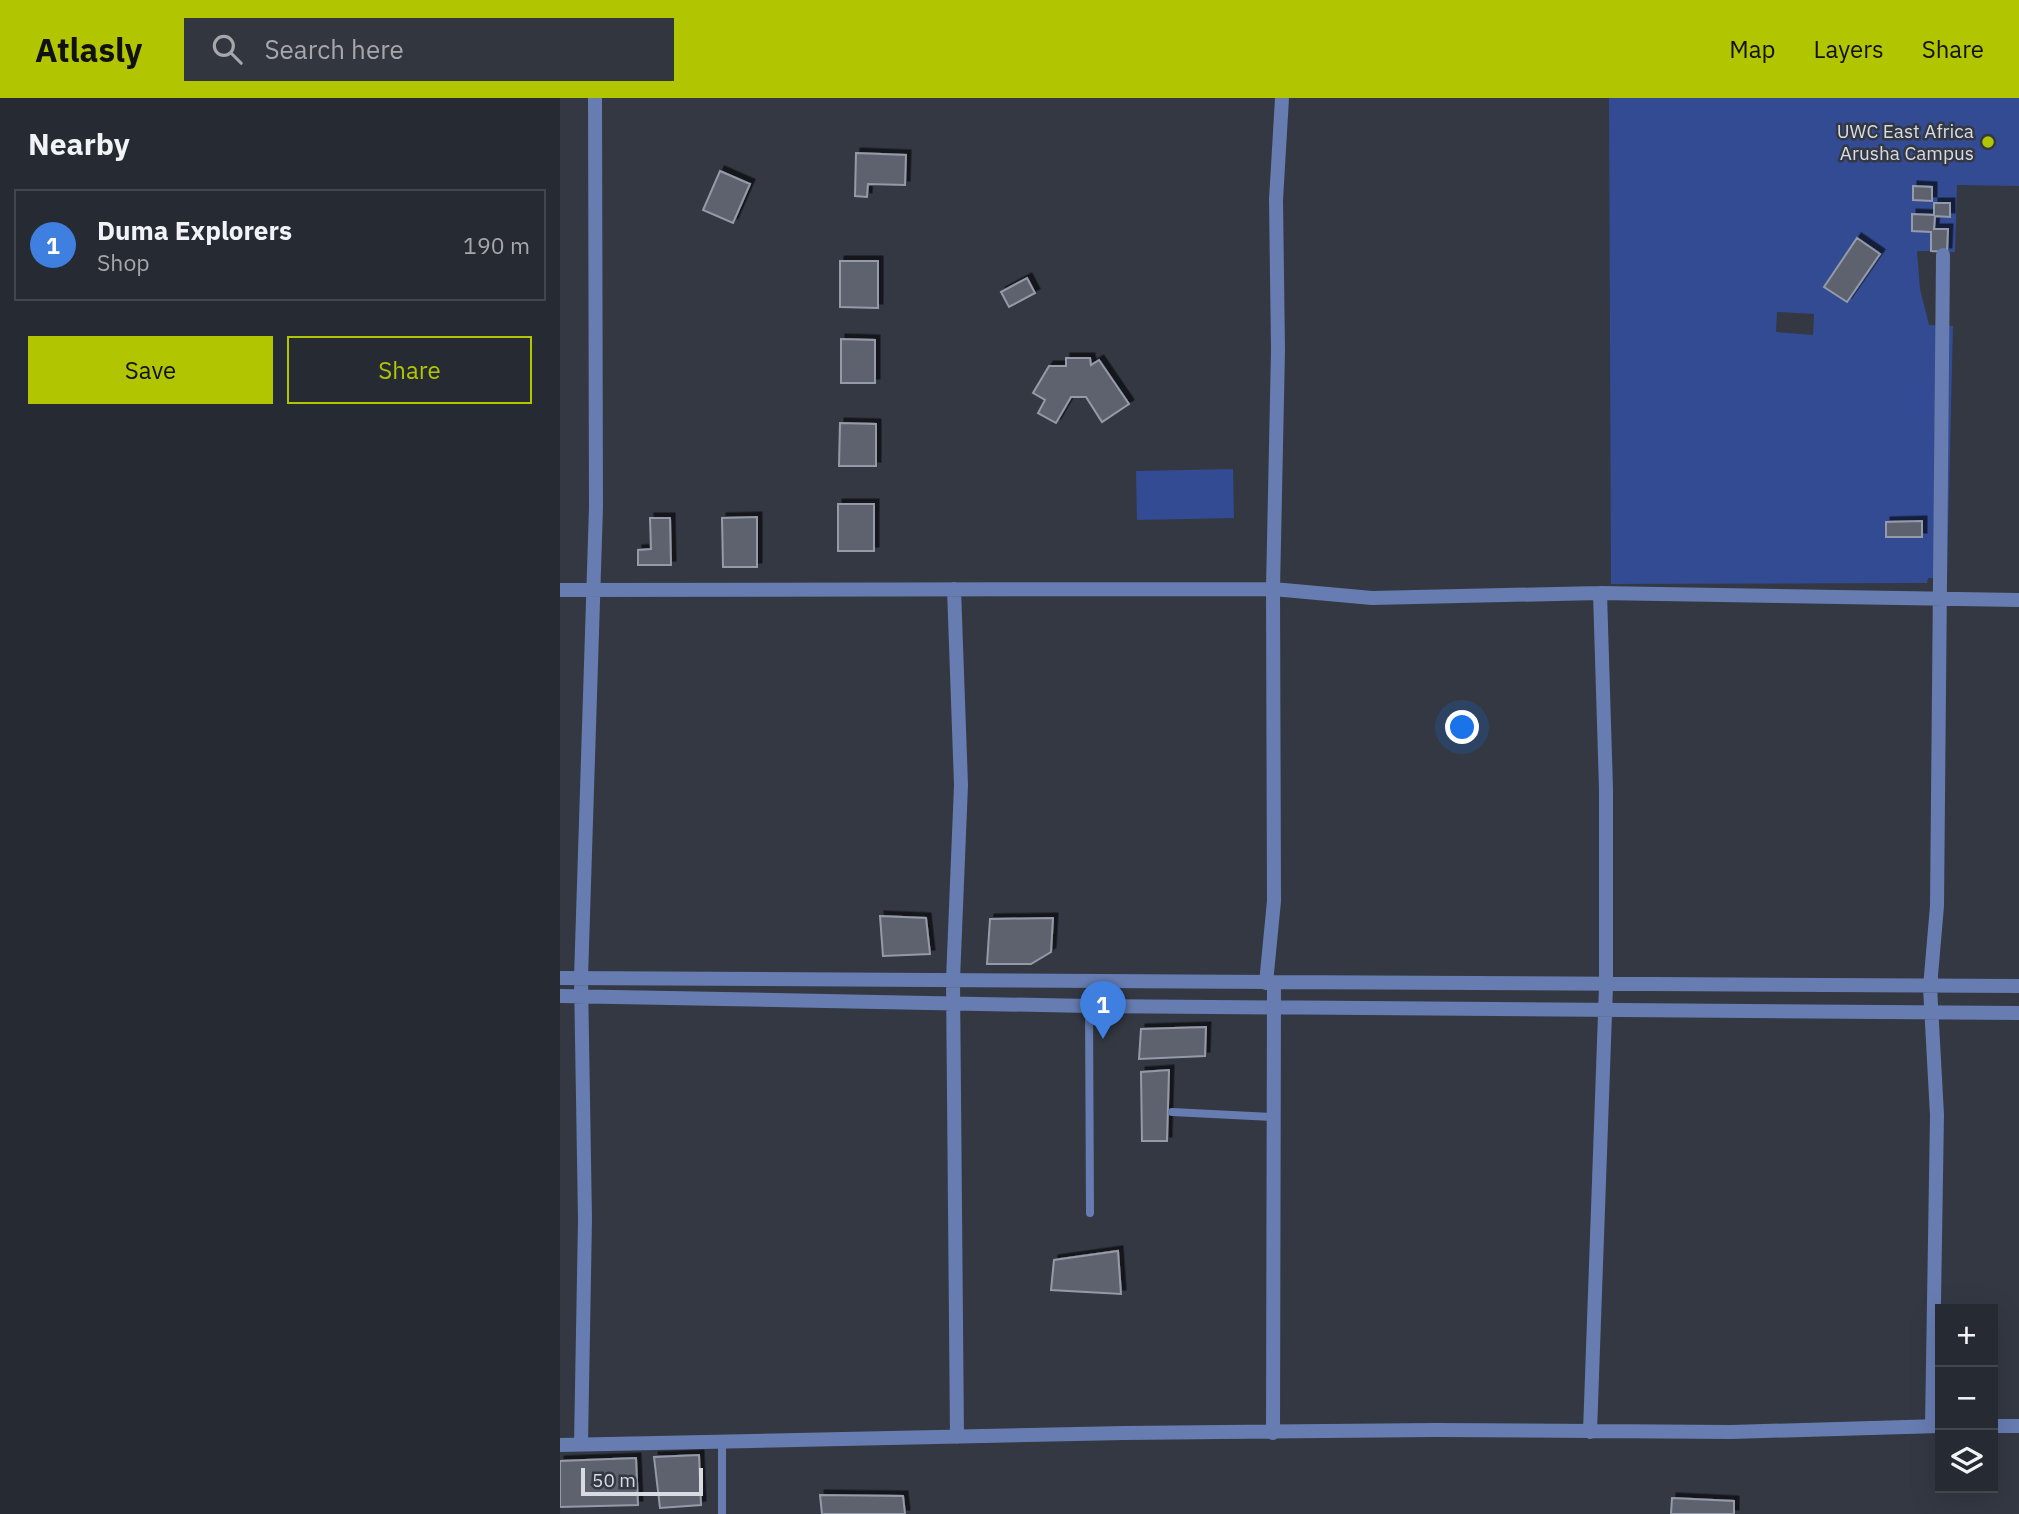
<!DOCTYPE html>
<meta charset="utf-8">
<style>
:root{--surface:#262a32;--page:#32363e;--text:#f1f3f6;--muted:#a4a7ac;--line:#42464d;--accent:#b1c500}
body{margin:0;font-family:"IBM Plex Sans",sans-serif;background:var(--page);color:var(--text)}
.controls{position:absolute;right:21px;bottom:21px;display:grid;overflow:hidden;border-radius:0px;box-shadow:0 7px 28px #0002}
.controls button{width:63px;height:63px;display:grid;place-items:center;padding:0;border:0;border-bottom:2px solid var(--line);background:var(--surface);color:var(--text);font:35px sans-serif}
.scale{position:absolute;left:21px;bottom:18px;width:122px;box-sizing:border-box;padding-left:7px;border:4px solid #d8dbe2;border-top:0;font-size:19px;line-height:24px;white-space:nowrap;color:#d8dbe2;-webkit-text-stroke:5px #333843;paint-order:stroke}
.you{position:absolute;left:903px;top:630px;width:24px;height:24px;margin:-18px;border:5px solid #fff;border-radius:50%;background:#1a73e8;box-shadow:0 0 0 10px #1a73e833}
.badge{display:grid;place-items:center;width:46px;height:46px;border-radius:50%;background:var(--accent);color:#fff;font-size:23px;font-weight:700}
.pin{position:absolute;translate:-50% -58px;filter:drop-shadow(0 2px 4px #0008)}
.pin::after{content:'';position:absolute;top:37px;width:24px;height:21px;background:inherit;clip-path:polygon(0 0,100% 0,50% 100%)}
.list{margin:0;padding:0;list-style:none}
h2{display:flex;justify-content:space-between;align-items:center;height:91px;margin:0;padding:0 28px;font-size:30px}
h2 small{font-size:23px;font-weight:400;color:var(--muted)}
.list li{display:grid;grid-template-columns:46px 1fr auto;gap:21px;align-items:center;box-sizing:border-box;height:112px;margin:0 14px 14px;padding:0 14px;border:2px solid var(--line);border-radius:0px}
.list b{display:block;font-size:26px;white-space:nowrap}
.list p{margin:0;font-size:23px;white-space:nowrap;color:var(--muted)}
.list em{font-size:23px;font-style:normal;color:var(--muted)}
.actions{display:flex;gap:14px;padding:21px 28px}
.actions a{flex:1;padding:16px 0;border:2px solid var(--accent);border-radius:0px;text-align:center;font-size:24px;color:var(--accent)}
.actions .main{background:var(--accent);color:#111}
.icon{flex:none;width:38px;height:38px;fill:none;stroke:currentColor;stroke-width:2;stroke-linecap:round;stroke-linejoin:round}
.map{position:relative;flex:none;width:1459px;height:1416px;overflow:hidden}
header{display:flex;align-items:center;gap:42px;box-sizing:border-box;height:98px;padding:0 35px;background:var(--accent);color:#111}
header strong{font-size:33px}
nav{display:flex;gap:38px;margin-inline-start:auto;font-size:24px}
.search{width:490px;height:63px;background:var(--page);display:flex;align-items:center;gap:18px;box-sizing:border-box;padding:0 24px;border-radius:0px;color:var(--muted);font-size:26px}
main{display:flex}
aside{flex:1;background:var(--surface)}
.map>svg:first-child{display:block}
.green{fill:#334b92;fill-rule:evenodd}
.building{fill:#5d626e;stroke:#959aa8;stroke-width:2;filter:url(#shadow)}
.lines{fill:none;stroke-linecap:round;stroke-linejoin:round}
.service{stroke:#677cb1;stroke-width:8}
.minor{stroke:#677cb1;stroke-width:14}
.poi-dot{fill:#b1c500;stroke:#333843;stroke-width:2.5}
.labels{text-anchor:middle;stroke-width:5;stroke-linejoin:round;paint-order:stroke}
.poi-label{font-size:19px;fill:#d8dbe2;stroke:#333843;text-anchor:end}
</style>
<header>
<strong>Atlasly</strong>
<div class="search"><svg class="icon" aria-label="search" viewBox="0 0 24 24"><circle cx="10" cy="10" r="6"/><path d="M15 15l6 6"/></svg>Search here</div>
<nav><a>Map</a><a>Layers</a><a>Share</a></nav>
</header>
<main>
<aside>
<h2>Nearby<small></small></h2>
<ul class="list">
<li><span class="badge" style="background:#3f7fe0">1</span><div><b>Duma Explorers</b><p>Shop</p></div><em>190 m</em></li>
</ul>
<div class="actions"><a class="main">Save</a><a>Share</a></div>
</aside>
<div class="map">
<svg width="1459" height="1416" viewBox="0 0 1459 1416">
<defs>
<filter id="shadow"><feDropShadow dx="4.5" dy="-4.5" stdDeviation="0" flood-color="#0009"/></filter>
</defs>
<rect width="100%" height="100%" fill="#333843"/>
<path class="green" d="M1049,0H1459V88L1397,87L1395,154H1387L1388,132L1374,131L1375,118H1390V105H1375L1374,117L1352,116V133L1371,134V153H1357L1360,191L1369,227L1393,228L1387,480H1368L1367,485L1051,486ZM1353,89H1372L1371,103L1353,102ZM1217,214L1254,216L1253,237L1216,234ZM1361,423L1326,439V424Z
M673,371L674,420L577,422L576,373Z"/>
<path class="building" d="M296,55L346,57L345,87L308,86L307,99L295,98Z
M160,73L190,86L173,125L143,112Z
M1353,88L1372,89V103L1353,102Z
M1374,105H1390V119L1375,118L1374,131H1388L1387,154L1371,153V134L1352,133V116L1374,117Z
M1297,140L1320,156L1287,204L1264,189Z
M280,163H318V210L280,209Z
M467,180L475,195L449,209L441,194Z
M281,241L315,242V285H281Z
M506,260H530L531,267L539,262L569,306L542,324L526,299H511L496,325L478,315L485,302L473,295L489,268H506Z
M280,325L316,326V368H279Z
M278,406H314V453H278Z
M197,419V469H163L162,420Z
M90,420H110L111,467H78V452L91,451Z
M1362,423V439H1326V424Z
M320,818L366,820L370,856L323,858Z
M493,820L491,854L471,866H427L430,821Z
M646,929L645,958L579,961L581,931Z
M609,972L607,1043H582L581,974Z
M558,1153L561,1196L491,1192L494,1162Z
M139,1357L141,1407L100,1410L94,1359Z
M76,1360L78,1407L0,1409V1363Z
M260,1397L343,1398L345,1416H262Z
M1112,1400L1174,1403V1416H1111Z"/>
<g class="lines">
<path class="service" d="M529,908L530,1115
M612,1014L713,1019
M162,1416V1345"/>
<path class="minor" d="M394,491L401,687L393,882L397,1339
M0,492L713,491L812,500L1040,495L1459,502
M0,880L1459,888
M706,885L714,803L713,491L718,252L716,102L722,0
M0,898L529,908L1459,915
M1372,1328L1377,1017L1370,889L1377,808L1383,157
M1433,1328H1459
M1030,1334L1046,888V691L1040,495
M713,1335L714,885
M21,1346L25,1121L21,880L36,409L35,0
M0,1347L564,1335L876,1332L1171,1334L1380,1328"/>
</g>
<circle class="poi-dot" cx="1428" cy="44" r="7"/>
<g class="labels">
<g class="poi-label">
<text x="1414" y="40">UWC East Africa<tspan x="1414" dy="22">Arusha Campus</tspan></text>
</g>
</g>
</svg>
<div class="controls">
<button>+</button>
<button>−</button>
<button><svg class="icon" aria-label="layers" viewBox="0 0 24 24"><path d="M12 4l9 5-9 5-9-5zM3 14l9 5 9-5"/></svg></button>
</div>
<div class="scale">50 m</div>
<div class="you"></div>
<div class="pin badge" style="left:543px;top:941px;background:#3f7fe0">1</div>
</div>
</main>
